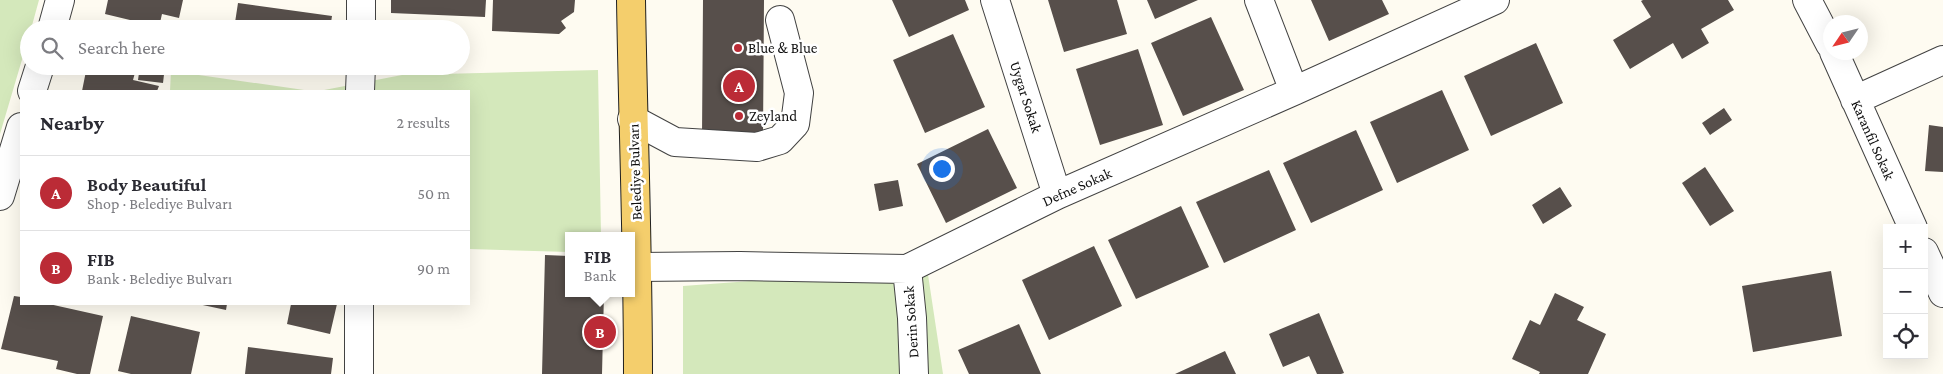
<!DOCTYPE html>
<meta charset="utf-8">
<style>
:root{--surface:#fff;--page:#f7f7f7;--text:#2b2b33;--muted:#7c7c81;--line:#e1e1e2;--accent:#bb2b36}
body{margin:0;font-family:"Crimson Pro",serif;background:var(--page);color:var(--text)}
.controls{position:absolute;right:15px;bottom:15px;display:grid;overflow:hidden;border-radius:0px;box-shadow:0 5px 20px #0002}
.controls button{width:45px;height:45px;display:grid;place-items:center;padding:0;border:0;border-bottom:1px solid var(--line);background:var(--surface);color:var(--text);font:25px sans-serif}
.compass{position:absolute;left:1823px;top:15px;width:45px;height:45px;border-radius:50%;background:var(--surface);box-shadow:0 5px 20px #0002;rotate:235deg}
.you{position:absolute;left:941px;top:168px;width:18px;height:18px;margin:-12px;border:4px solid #fff;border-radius:50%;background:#1a73e8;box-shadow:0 0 0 8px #1a73e833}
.badge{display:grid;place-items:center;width:32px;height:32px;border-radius:50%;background:var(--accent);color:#fff;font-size:16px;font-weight:700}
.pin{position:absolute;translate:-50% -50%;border:2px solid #fff;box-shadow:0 1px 5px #0006}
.popup{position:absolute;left:565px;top:232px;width:70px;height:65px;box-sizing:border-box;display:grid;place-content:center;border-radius:0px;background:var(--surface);filter:drop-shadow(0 1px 4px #0005);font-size:16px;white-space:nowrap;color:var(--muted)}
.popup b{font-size:19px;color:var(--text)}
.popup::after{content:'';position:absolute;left:50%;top:100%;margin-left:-10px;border:10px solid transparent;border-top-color:var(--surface)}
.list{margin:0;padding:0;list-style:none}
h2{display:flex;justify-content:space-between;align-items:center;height:65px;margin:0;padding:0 20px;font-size:21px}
h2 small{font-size:16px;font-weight:400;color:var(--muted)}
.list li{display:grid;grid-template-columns:32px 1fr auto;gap:15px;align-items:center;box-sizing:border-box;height:75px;padding:0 20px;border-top:1px solid var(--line)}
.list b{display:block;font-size:19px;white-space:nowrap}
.list p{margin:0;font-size:16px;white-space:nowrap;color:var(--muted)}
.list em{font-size:16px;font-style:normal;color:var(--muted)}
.icon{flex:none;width:28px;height:28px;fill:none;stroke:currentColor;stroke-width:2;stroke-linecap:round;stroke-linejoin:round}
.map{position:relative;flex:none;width:1943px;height:374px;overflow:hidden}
.search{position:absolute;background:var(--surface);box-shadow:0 5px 20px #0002;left:20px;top:20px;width:450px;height:55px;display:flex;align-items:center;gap:12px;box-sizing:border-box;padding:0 18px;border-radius:28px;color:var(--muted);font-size:19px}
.panel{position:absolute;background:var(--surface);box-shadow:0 5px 20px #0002;left:20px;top:90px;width:450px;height:215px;border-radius:0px}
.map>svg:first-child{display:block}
.green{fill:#d4e8bb}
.building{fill:#574f4b}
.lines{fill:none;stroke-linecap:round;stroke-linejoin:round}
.minor-casing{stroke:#424242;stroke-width:30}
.major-casing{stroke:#202020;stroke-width:30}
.minor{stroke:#fff;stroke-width:28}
.major{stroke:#f4ce6c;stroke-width:28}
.poi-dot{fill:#bb2b36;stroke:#fff;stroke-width:2}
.labels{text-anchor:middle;stroke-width:5;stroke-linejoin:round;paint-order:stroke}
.poi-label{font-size:15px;fill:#0f0f0f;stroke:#fff;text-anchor:start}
.street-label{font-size:15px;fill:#0f0f0f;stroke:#fff}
</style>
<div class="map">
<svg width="1943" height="374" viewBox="0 0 1943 374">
<rect width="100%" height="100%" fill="#fefbf1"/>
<path class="green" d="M0,0H39L31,29H29V36L0,134Z
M598,70L601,236H569V252L469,249V91H319L402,75Z
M171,71L311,91H170Z
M927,268L943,374H683V286Z"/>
<path class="building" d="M108,0H183L179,18L162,14L159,27L105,14Z
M391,0H486L485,17L391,13Z
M493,0H575L574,12L561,21L566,28L559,34L492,31Z
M703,0H764L763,135H702Z
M892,0H965L969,10L909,37Z
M1048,0H1117L1127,34L1064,52Z
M1147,0H1198L1155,19Z
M1311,0H1382L1389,14L1329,41Z
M1643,0H1728L1734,10L1701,29L1709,43L1682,59L1673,43L1630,69L1613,40L1651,17L1641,1Z
M238,3L332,16L330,29H234Z
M1211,17L1244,90L1183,116L1151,43Z
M953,34L985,107L925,133L893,60Z
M1536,43L1563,103L1491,136L1464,76Z
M1138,49L1163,125L1100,145L1076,69Z
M87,66H124L136,69L133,80L159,86L157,91H82Z
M140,66H165L163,83L138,80Z
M1442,90L1469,150L1397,183L1370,122Z
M1724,108L1732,120L1710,135L1702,123Z
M1929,125L1943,127V172L1925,171Z
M988,129L1017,188L946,223L917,164Z
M1356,130L1383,190L1311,223L1283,163Z
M1705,167L1734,211L1710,226L1682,183Z
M1269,170L1296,230L1224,263L1196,202Z
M898,180L903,206L879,211L874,184Z
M1560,187L1572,206L1543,224L1532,205Z
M1181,206L1209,267L1136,299L1108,240Z
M1094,246L1122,306L1049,340L1022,280Z
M545,255L569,256V293H604L602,374H542Z
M1831,271L1842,336L1753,352L1742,286Z
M1555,293L1584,307L1577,320L1606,334L1588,374H1539L1540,372L1512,359L1530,320L1540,325Z
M14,296L21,297V304H49L103,316L90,374H77L56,369L58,361L1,349Z
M198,304H227L226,310Z
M291,304H337L330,334L287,324Z
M1319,313L1344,373L1341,374H1317L1309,356L1283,367L1269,334Z
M131,316L200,332L191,374H131L118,371Z
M1019,324L1041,374H969L958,350Z
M248,347L333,358L331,374H245Z
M1225,351L1236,374H1175Z"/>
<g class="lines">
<defs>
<path id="minor" d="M995,0L1057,195
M1259,0L1294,91
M1807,0L1830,44
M52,29L60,0
M361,29V0
M1834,52L1913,228
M32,91L40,66
M360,91L361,66
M1855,100L1943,60
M632,119L675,142L757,147L780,140L795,124L799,93L780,20
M0,196L21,127
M1924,252L1943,293
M638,267L740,266L907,269L1057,195L1294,91L1495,0
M907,269L912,318L914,374
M359,374V304"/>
<path id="major" d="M631,0C633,125 638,249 638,374"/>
</defs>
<use href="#minor" class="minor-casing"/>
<use href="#major" class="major-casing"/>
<use href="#minor" class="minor"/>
<use href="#major" class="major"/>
</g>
<g class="poi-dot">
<circle cx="738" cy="48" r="5"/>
<circle cx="739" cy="116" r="5"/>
</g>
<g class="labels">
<g class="poi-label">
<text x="748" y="53">Blue &amp; Blue</text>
<text x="749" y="121">Zeyland</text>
</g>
<g class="street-label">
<text transform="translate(1026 97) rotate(72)" y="5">Uygar Sokak</text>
<text transform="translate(1873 140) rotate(66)" y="5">Karanfil Sokak</text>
<text transform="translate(635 172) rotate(-92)" y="5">Belediye Bulvarı</text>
<text transform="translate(1077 187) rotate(-24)" y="5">Defne Sokak</text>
<text transform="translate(911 322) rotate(-94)" y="5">Derin Sokak</text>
</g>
</g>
</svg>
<div class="controls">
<button>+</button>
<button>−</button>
<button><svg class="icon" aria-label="locate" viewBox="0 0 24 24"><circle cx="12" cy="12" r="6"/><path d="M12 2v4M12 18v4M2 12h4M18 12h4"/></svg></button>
</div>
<svg class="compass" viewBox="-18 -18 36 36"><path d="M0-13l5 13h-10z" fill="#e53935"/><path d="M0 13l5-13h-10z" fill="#7c7c81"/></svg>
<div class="you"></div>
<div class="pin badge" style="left:739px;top:86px">A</div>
<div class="pin badge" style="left:600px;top:332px">B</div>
<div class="popup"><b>FIB</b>Bank</div>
<div class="search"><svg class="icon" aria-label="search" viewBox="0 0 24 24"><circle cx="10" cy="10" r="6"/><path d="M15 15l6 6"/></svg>Search here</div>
<section class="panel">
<h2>Nearby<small>2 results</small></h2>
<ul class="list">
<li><span class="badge">A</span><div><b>Body Beautiful</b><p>Shop · Belediye Bulvarı</p></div><em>50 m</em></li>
<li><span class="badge">B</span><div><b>FIB</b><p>Bank · Belediye Bulvarı</p></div><em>90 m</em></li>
</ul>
</section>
</div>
